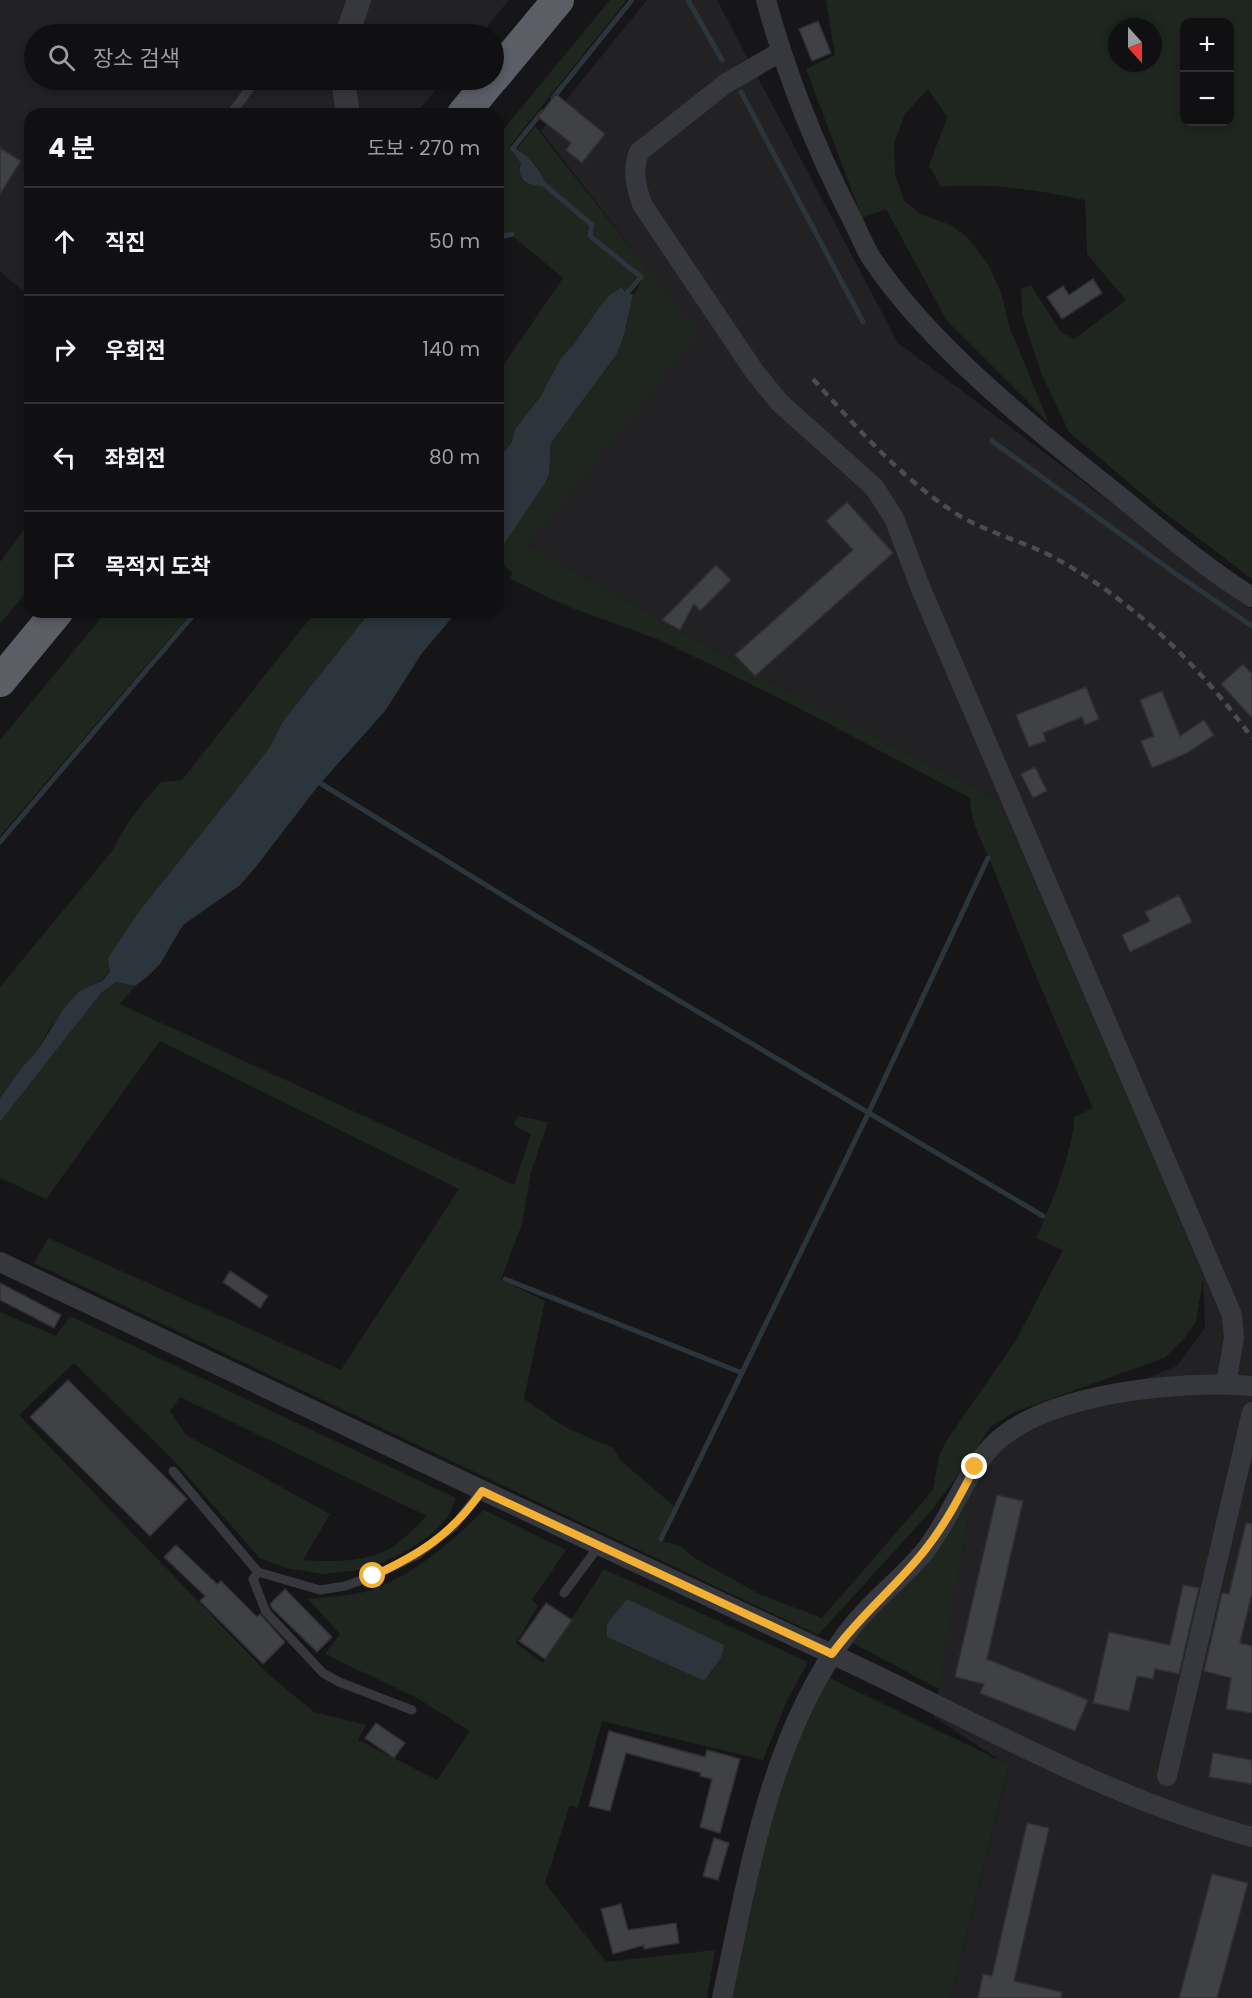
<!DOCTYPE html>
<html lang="ko">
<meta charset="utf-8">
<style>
:root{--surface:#101012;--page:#19191b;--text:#f1f3f6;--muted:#9c9d9f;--line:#303032}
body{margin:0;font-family:Poppins,"Noto Sans KR",sans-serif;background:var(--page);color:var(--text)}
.controls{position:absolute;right:18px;top:18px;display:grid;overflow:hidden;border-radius:12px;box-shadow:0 3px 9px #0003}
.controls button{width:54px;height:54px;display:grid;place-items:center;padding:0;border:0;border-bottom:2px solid var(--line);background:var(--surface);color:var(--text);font:30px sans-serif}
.compass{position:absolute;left:1108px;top:18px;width:54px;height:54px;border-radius:50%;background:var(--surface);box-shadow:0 3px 9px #0003;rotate:159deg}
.stop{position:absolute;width:18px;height:18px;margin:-14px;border:4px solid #f2b134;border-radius:50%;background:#fff}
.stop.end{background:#f2b134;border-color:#fff;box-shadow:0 2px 6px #0008}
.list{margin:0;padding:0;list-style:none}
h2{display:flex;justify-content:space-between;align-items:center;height:78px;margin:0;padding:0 24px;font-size:26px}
h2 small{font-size:20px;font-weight:400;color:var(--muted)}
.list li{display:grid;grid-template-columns:39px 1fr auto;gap:18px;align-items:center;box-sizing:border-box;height:108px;padding:0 24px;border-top:2px solid var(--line)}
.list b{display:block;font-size:22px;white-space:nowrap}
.list em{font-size:20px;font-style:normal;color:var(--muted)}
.icon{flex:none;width:33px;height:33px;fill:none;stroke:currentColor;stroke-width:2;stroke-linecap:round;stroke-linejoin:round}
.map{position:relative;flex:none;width:1252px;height:1998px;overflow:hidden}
.search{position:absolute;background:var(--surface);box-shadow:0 3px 9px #0003;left:24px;top:24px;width:480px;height:66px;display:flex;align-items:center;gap:15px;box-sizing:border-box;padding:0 21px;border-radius:33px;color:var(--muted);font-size:22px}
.panel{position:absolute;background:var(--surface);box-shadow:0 3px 9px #0003;left:24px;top:108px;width:480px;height:510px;border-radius:18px}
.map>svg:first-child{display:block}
.built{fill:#222225}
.green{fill:#1e261f;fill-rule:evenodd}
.water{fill:#2c353c}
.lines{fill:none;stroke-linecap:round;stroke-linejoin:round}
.stream{stroke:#2c353c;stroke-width:5}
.building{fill:#404145;stroke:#303034;stroke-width:1.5}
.service{stroke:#37383d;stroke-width:9}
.minor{stroke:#37383d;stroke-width:20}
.tertiary{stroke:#37383d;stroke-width:24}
.trunk{stroke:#5b5e65;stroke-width:32}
.rail{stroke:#4a4c52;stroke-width:4.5;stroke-dasharray:8 6;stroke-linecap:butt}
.route{stroke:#f2b134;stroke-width:8}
</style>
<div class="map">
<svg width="1252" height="1998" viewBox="0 0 1252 1998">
<rect width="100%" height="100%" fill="#161618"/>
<path class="built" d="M0,0H509L481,34H34V80H444L416,114H30V296L0,272Z
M647,0H717L898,343L1252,608V1998H951L1009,1766L934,1717L978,1460L987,1443L1177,1366L1205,1328L1203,1278L998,800L774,684L529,545L697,333L541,131Z"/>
<path class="green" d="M610,0H627L509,147L521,163L519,168L529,184L543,186L556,194L590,226L588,237L637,277L625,292L623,288L610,295L600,306L574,344L561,358L540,397L515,429L512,442L498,460V373L563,278L509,233L498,235V136Z
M826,0H1252V579L1161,510L1069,432L1042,375L1028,334L1022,313L1021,289L1031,285L1060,331L1074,339L1126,300L1087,254L1085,200C1037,190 990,182 941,187L929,166L947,117L928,89L905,114L894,143L895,174L904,200L920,214L951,225L968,238L988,264L1002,295L1009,326L1049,423L947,321L886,209L862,218L806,69L835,55ZM1184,22H1230V122H1184ZM1117,27H1153V63H1117Z
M535,126L698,333L529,545L774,684L998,800L1158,1167L1203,1278L1196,1322L1183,1340L1164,1358L1014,1412L990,1427L969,1461L930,1512L818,1635L34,1263L48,1238L341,1370L459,1189L160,1041L46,1199L0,1178V1122L101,993L116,982L135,986L120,1004L514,1185L531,1134L518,1128L514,1123L518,1116L548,1122L531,1172L522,1224L501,1280L545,1301L524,1399L565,1427L613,1448L621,1461L674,1506L658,1540L681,1546L696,1559L759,1594L822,1618L933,1490L939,1456L947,1440L1015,1342L1063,1250L1036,1238C1049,1211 1075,1145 1074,1117L1093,1108C1059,1031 1026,954 996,875C986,848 971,827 970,798L789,703L660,640L569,607L509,578L513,573L498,561V553L544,485L549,474L551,443L617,354L628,320V306L643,278L592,236L595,225L545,182L536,165L517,149Z
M30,521V588L0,624V562Z
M106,612H192L0,836V740Z
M315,612H370L283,721L271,745L257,764L140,910L108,958L111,971L50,1027L37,1051L23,1066L0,1098V987L113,850C125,824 142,803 161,782L182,780Z
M0,1312L56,1336L70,1316L456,1498L448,1517L432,1534L408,1550L370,1569L323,1574L285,1568L260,1558L175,1462L74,1363L19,1415L268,1674L314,1712L366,1725L358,1740L437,1780L470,1731L417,1698L325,1654L340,1634L308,1599C328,1597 349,1596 368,1591C409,1579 454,1540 484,1510L566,1550L532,1600L538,1606L516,1643L543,1663L604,1569L808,1662L786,1703L763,1760L602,1721L578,1808L570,1805L545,1883L606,1962L715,1950L707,1998H0ZM180,1397L427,1516C418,1525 409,1535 399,1542C373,1563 334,1562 303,1560L330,1514L185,1434L170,1411ZM607,1637L721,1658L704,1681Z
M978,1460L939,1689L851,1642L895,1592Z
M828,1677L1009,1765L951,1998H729L762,1851L798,1735Z"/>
<path class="water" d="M509,147C525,151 539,167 545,182L543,186C528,187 516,179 521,163Z
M622,287L626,294H633L624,335L617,354L551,443L549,474L544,485L498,553V460L512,442L515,429L540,397L561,358L574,344L600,306L610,295Z
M370,612H457L422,653L385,711L318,786L255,868L239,886L183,925L160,964L147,977L135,986L116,982L101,993L0,1122V1098L23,1066L37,1051L65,1007L80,991L102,981L110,972L108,958L140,910L257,764L271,745L283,721Z
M627,1599L724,1645L721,1658L704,1681L607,1637V1624Z"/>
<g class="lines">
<path class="stream" d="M688,0L722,60
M741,92L863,322
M553,98L632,0
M516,152L513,148L542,112
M539,180L592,225L590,236L641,277L626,294
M498,238L512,234
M992,441L1173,572L1252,626
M320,783L546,922L1043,1216
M0,842L196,612
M505,1279L742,1373
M661,1539L868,1114L988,858"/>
</g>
<path class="building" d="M818,21L831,53L812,61L799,29Z
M556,94L605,134L582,163L566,150L571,143L538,117Z
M0,148L21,161L0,194Z
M1093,279L1102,293L1062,319L1047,297L1063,286L1069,295Z
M847,502L893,553L755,676L735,655L853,550L826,521Z
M716,565L731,580L700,611L694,604L680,630L662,620Z
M1243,664L1252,674V718L1221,684Z
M1086,687L1099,719L1085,725L1082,717L1043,733L1046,741L1029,747L1016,715Z
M1162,691L1180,736L1204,720L1214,735L1187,753L1152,768L1141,741L1154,736L1140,700Z
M1035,767L1047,791L1033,798L1021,774Z
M1179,895L1192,922L1130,952L1122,935L1150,921L1145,912Z
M230,1271L268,1296L260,1308L223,1282Z
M0,1283L61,1315L54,1328L0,1300Z
M68,1380L187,1499L150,1536L30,1417Z
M997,1495L1023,1501L987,1659L1088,1700L1075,1731L980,1693L984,1684L955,1677Z
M1246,1523L1252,1524V1593L1240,1643L1252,1646V1713L1226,1709L1231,1678L1204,1671L1222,1593L1229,1594Z
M176,1545L217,1584L221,1581L257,1617L260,1614L285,1642L263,1664L200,1601L205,1596L164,1557Z
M1183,1585L1199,1588L1179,1674L1155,1669L1153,1679L1137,1676L1129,1711L1093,1703L1109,1632L1170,1645Z
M285,1589L332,1637L317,1652L272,1608L270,1604Z
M546,1603L572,1620L545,1659L519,1641Z
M376,1723L405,1743L394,1758L365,1738Z
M609,1731L705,1757L707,1750L740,1759L720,1833L700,1827L712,1779L700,1776L701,1773L626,1753L610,1811L589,1806Z
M1213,1753L1252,1760V1784L1209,1777Z
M1027,1823L1049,1828L1014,1981L1062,1992L1061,1998H978L983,1974L992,1976Z
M714,1838L729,1843L718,1880L703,1876Z
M1212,1874L1248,1883L1217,1998H1179Z
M621,1904L628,1930L676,1923L679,1943L644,1949V1945L613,1954L601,1909Z"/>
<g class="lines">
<path class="service" d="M231,114L256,80
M173,1471L258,1572L320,1590L345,1586L373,1576L417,1555L453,1527L481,1491
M258,1572L253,1579L266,1612L323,1673L339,1682L412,1710
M564,1593L599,1546"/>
<path class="minor" d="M766,0C786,73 814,144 848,211C856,226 862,242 870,256C929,346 1037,431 1122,498C1164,532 1205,568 1252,597
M780,52L725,84L639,152C632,170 636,186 642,204L754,371L780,403L874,487L894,518L921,589L1232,1315L1234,1338L1226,1384
M0,1262C275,1393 551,1523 827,1652C967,1716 1102,1797 1252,1837
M1167,1776L1252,1412
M722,1998C749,1873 769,1738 847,1633C869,1603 901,1580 925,1551C951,1518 965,1473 993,1445C1045,1392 1182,1380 1252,1386"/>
<path class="tertiary" d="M347,34L359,0
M343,80L348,114"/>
<path class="trunk" d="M494,77L558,0
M463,114L491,80
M0,681L57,612"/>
<path class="rail" d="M813,379C857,428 900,477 955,513C987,533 1023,541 1055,558C1134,601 1200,666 1252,738"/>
</g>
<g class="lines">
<path class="route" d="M373,1576C420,1554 451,1535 482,1491L832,1654C859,1616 896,1587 925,1550C945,1525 960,1496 975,1467"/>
</g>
</svg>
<div class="controls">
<button>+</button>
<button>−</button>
</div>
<svg class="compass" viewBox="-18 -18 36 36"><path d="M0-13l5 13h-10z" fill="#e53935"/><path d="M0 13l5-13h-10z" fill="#9c9d9f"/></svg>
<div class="stop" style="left:373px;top:1576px"></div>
<div class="stop end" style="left:975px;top:1467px"></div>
<div class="search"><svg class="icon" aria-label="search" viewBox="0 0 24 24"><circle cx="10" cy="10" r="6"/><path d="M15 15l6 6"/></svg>장소 검색</div>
<section class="panel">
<h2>4 분<small>도보 · 270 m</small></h2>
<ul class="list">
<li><svg class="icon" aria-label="ahead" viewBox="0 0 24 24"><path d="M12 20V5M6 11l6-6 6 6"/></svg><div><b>직진</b></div><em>50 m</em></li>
<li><svg class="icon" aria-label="right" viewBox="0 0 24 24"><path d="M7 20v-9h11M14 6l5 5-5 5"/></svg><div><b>우회전</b></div><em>140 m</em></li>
<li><svg class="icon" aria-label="left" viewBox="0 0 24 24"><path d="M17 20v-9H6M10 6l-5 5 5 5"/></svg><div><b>좌회전</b></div><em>80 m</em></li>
<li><svg class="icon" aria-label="arrive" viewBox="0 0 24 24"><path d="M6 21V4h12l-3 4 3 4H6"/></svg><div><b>목적지 도착</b></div></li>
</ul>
</section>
</div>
